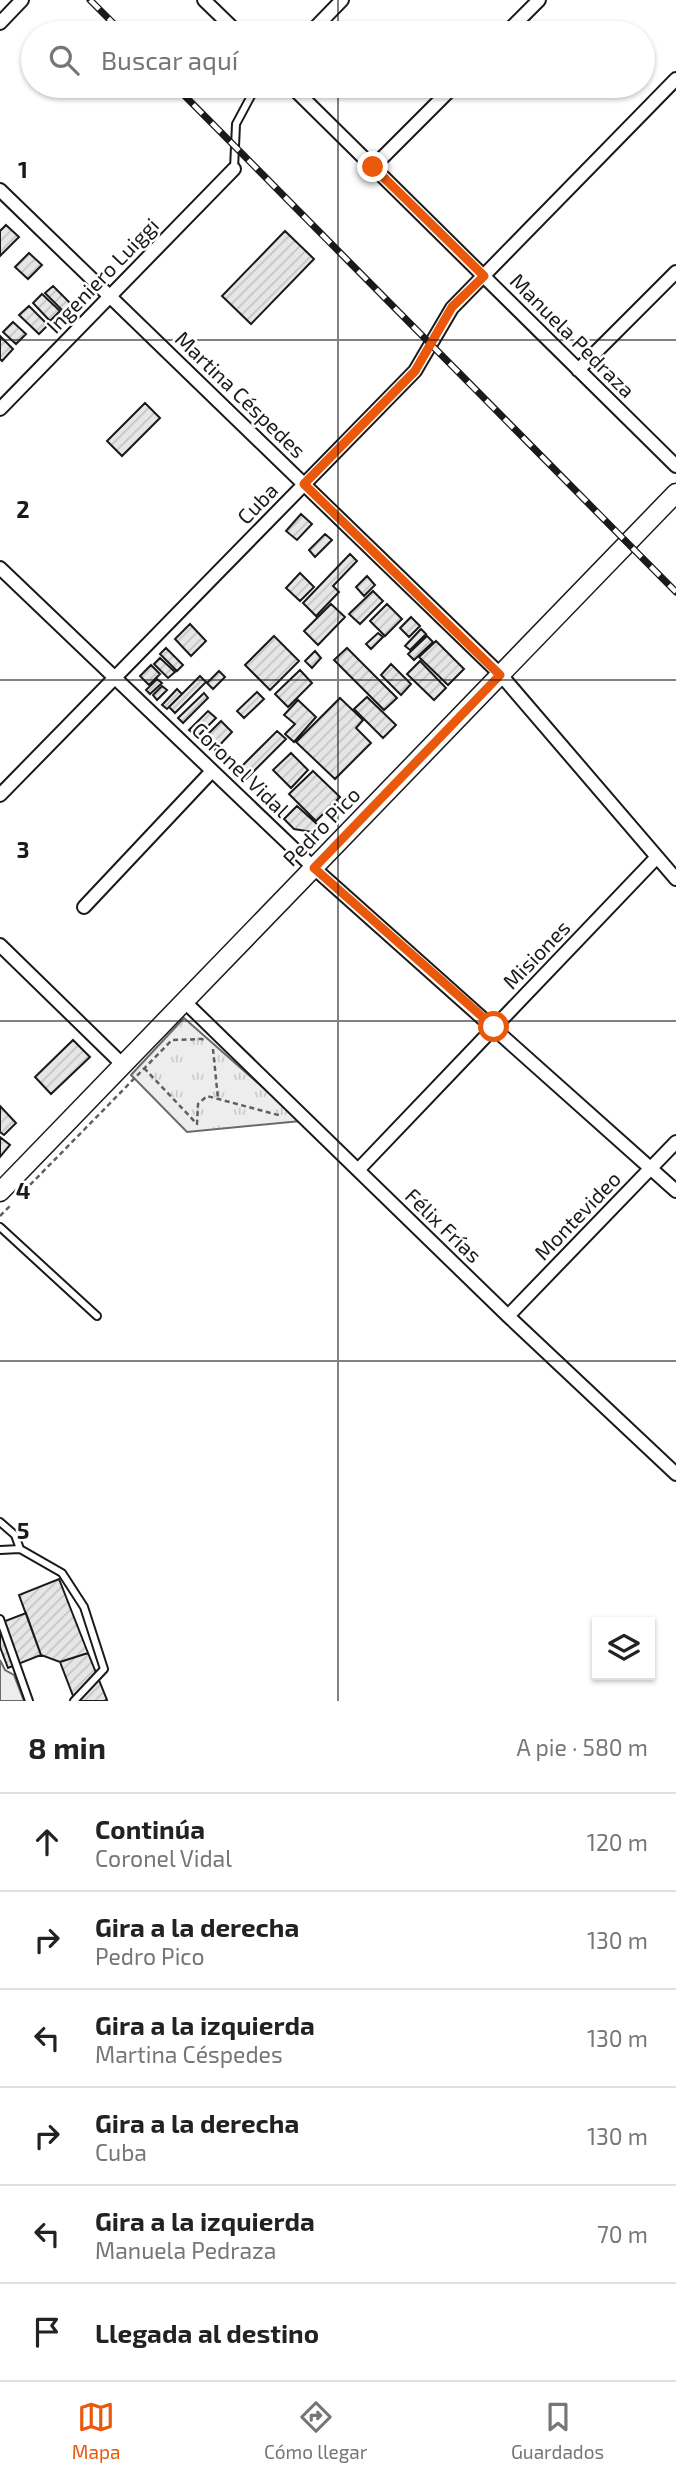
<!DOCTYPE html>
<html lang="es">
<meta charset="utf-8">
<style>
:root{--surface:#fff;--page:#f2f2f2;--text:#222;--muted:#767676;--line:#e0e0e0;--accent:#ea580c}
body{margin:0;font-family:"Exo 2",sans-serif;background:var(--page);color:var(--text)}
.controls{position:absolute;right:21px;bottom:21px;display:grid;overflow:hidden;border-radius:0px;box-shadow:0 2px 5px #0004}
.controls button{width:63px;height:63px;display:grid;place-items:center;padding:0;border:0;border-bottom:2px solid var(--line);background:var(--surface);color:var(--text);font:35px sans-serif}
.stop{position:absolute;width:21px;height:21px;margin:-16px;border:5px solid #ea580c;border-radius:50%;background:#fff}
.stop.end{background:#ea580c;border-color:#fff;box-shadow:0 2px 7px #0008}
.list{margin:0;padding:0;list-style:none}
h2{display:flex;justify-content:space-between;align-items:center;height:91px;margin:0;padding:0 28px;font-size:30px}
h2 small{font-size:23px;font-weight:400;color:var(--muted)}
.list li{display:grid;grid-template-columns:46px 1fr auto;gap:21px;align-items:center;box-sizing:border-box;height:98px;padding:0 28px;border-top:2px solid var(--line)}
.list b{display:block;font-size:26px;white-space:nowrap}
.list p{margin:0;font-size:23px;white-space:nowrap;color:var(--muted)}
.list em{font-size:23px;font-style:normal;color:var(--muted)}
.icon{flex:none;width:38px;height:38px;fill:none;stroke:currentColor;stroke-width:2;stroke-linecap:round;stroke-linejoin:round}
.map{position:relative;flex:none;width:676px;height:1701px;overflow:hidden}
.search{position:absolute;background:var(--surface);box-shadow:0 2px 5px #0004;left:21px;right:21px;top:21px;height:77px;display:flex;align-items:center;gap:18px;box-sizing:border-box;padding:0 24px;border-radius:38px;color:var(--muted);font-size:26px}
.sheet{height:679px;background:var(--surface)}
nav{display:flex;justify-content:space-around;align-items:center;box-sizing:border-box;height:98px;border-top:2px solid var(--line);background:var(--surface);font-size:19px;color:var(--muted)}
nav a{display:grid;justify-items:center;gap:4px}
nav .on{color:var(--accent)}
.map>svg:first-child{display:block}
.built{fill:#ededed;stroke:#6a6a6a;stroke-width:2}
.park{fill:url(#park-tufts);stroke:#6a6a6a;stroke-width:2}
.building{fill:url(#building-hatch);stroke:#1a1a1a;stroke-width:2}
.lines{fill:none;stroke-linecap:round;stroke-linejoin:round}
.lane-casing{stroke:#1a1a1a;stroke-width:10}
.street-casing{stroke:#1a1a1a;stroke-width:16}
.secondary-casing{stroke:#1a1a1a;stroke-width:21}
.path{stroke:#5f5f5f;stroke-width:2.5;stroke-dasharray:5 3.5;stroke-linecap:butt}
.lane{stroke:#fff;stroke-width:6}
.street{stroke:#fff;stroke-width:12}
.secondary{stroke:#fff;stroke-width:18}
.rail-casing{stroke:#1a1a1a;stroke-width:7}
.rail{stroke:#fff;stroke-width:4.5;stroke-dasharray:13;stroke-linecap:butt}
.route{stroke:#ea580c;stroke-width:9}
.grid{fill:none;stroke:#1a1a1a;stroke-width:2;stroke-opacity:0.55}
.labels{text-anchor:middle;stroke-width:5;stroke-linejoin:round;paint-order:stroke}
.street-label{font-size:21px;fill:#1a1a1a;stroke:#fff}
.grid-label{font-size:23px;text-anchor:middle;font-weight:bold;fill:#1a1a1a;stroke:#fff;stroke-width:5;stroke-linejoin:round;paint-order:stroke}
</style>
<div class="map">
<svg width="676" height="1701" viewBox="0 0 676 1701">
<defs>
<pattern id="park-tufts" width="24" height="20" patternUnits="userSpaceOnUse" patternTransform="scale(1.75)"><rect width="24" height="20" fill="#ededed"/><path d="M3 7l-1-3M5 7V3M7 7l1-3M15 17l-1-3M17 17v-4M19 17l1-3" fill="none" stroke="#cbcbcb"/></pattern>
<pattern id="building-hatch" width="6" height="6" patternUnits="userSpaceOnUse" patternTransform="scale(1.75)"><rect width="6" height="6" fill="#e6e6e6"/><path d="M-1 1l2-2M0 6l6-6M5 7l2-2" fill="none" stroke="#c5c5c5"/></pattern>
</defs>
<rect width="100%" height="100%" fill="#fff"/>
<path class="built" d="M0,1660L5,1670L14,1675L24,1701H0Z"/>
<path class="park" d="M184,1018L301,1121L187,1132L131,1075Z"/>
<path class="building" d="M6,225L19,237L0,256V231Z
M285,231L314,259L251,324L222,296Z
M29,253L42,265L28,279L15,267Z
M53,286L72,305L64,312L45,293Z
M42,294L60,311L50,321L33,303Z
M29,306L48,325L39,334L19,315Z
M13,322L26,334L16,344L3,332Z
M0,336L13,349L2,361L0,359Z
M145,403L160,418L122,456L107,441Z
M301,514L312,524L297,540L286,531Z
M325,534L332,540L315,557L309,550Z
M350,554L357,561L333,586L339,592L316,616L303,603Z
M300,573L314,587L300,601L286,588Z
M367,576L375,585L364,596L356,587Z
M373,591L383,601L360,624L349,614Z
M331,604L345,617L318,645L304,631Z
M387,604L402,619L385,636L370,621Z
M411,617L420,626L409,637L400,628Z
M190,624L206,641L191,656L175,639Z
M421,629L426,634L410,650L405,646Z
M378,633L383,637L371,649L366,644Z
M274,636L299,661L270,690L245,665Z
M427,636L433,642L414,660L408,654Z
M436,641L464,669L448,685L419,657Z
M166,648L183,665L177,671L160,654Z
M347,648L397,698L384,710L334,660Z
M315,651L321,658L312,668L305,661Z
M160,658L175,672L168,678L154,664Z
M420,661L446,688L434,700L407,674Z
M391,664L411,684L401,695L381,675Z
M151,665L160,674L149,685L140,676Z
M300,670L312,683L288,707L275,694Z
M219,671L225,677L213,689L207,683Z
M200,676L206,682L175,713L169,707Z
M157,679L162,683L150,694L146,690Z
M162,686L167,690L157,700L153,695Z
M177,689L182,694L167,709L162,705Z
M257,692L264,699L244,718L237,711Z
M204,693L208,698L183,723L178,718Z
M367,697L396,725L383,738L354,709Z
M340,698L363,720L356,728L371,743L335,779L296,742Z
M298,700L316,717L294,742L285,734L295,724L284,715Z
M208,711L216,718L197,737L189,730Z
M221,721L232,732L215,750L204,738Z
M277,731L286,739L245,780L236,772Z
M291,753L308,770L291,788L273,770Z
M313,771L340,797L316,821L289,794Z
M297,806L318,825L312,832L294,829L284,819Z
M73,1040L90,1057L51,1094L35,1077Z
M0,1106L16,1123L4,1135L0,1132Z
M0,1137L10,1145L0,1157Z
M59,1579L88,1653L60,1662L41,1655L19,1595Z
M26,1613L41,1655L8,1668L0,1647V1623Z
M88,1653L107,1700L104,1701H75L60,1662Z"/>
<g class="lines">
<defs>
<path id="lane" d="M234,169L236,124L251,96L260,86
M0,1227L97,1316
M0,1522L15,1535L20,1549
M0,1550L20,1549L62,1573L84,1607L104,1669L74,1701
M0,1619L29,1701"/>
<path id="street" d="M204,0L238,33
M0,23L22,0
M310,33L342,0
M506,33L539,0
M291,86L676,466
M373,167L454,86
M0,190L501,675L676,879
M578,370L676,272
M0,409L234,169
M0,568L314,868L676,1191
M0,795L415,371L452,308L676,79
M84,907L212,771
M0,945L123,1065
M185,1002L508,1316L676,1474
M358,1170L657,857
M508,1316L676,1142"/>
<path id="secondary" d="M0,1192L676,493"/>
</defs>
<use href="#lane" class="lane-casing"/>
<use href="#street" class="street-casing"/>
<use href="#secondary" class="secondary-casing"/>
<path class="path" d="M213,1049L218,1099
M144,1068L197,1124L198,1104L207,1096L282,1116
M24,1191L172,1040L202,1039L205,1041
M0,1216L12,1204"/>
<use href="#lane" class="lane"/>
<use href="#street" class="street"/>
<use href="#secondary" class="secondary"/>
<defs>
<path id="rail" d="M90,0L123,33
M175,86L676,592"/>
</defs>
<use href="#rail" class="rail-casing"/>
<use href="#rail" class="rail"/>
</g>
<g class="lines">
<path class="route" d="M373,167L484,276L452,307L415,371L304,484L500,675L314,868L494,1027"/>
</g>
<path class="grid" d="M338,0V33M338,86V1701M0,340H676M0,680H676M0,1021H676M0,1361H676"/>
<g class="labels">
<g class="street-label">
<text transform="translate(103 276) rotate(-46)" y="7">Ingeniero Luiggi</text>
<text transform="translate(572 336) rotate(45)" y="7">Manuela Pedraza</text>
<text transform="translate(240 395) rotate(44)" y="7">Martina Céspedes</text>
<text transform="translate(258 504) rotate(-46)" y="7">Cuba</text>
<text transform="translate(240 770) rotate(44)" y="7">Coronel Vidal</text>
<text transform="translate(322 827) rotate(-46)" y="7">Pedro Pico</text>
<text transform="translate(537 955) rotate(-46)" y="7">Misiones</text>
<text transform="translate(578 1216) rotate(-46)" y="7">Montevideo</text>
<text transform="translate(443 1226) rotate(44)" y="7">Félix Frías</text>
</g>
</g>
<g class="grid-label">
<text x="23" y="178">1</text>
<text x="23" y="518">2</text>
<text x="23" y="858">3</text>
<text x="23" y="1199">4</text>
<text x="23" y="1539">5</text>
</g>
</svg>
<div class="controls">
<button><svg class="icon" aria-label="layers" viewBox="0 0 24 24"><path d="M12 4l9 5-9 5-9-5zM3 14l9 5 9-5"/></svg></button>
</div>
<div class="stop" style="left:494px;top:1027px"></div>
<div class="stop end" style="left:373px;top:167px"></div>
<div class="search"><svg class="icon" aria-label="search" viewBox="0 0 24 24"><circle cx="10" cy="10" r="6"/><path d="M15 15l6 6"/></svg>Buscar aquí</div>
</div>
<section class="sheet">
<h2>8 min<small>A pie · 580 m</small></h2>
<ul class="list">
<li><svg class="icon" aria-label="ahead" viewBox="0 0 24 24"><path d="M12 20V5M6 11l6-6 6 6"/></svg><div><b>Continúa</b><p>Coronel Vidal</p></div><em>120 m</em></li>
<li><svg class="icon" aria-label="right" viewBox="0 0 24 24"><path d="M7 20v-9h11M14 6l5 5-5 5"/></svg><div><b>Gira a la derecha</b><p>Pedro Pico</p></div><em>130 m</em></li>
<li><svg class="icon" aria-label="left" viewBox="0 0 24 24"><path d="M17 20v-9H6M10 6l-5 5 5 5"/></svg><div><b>Gira a la izquierda</b><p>Martina Céspedes</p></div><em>130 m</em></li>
<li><svg class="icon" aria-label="right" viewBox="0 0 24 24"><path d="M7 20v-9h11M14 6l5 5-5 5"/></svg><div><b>Gira a la derecha</b><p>Cuba</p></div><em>130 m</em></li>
<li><svg class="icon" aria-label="left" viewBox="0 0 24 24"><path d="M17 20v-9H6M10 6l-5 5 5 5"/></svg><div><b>Gira a la izquierda</b><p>Manuela Pedraza</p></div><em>70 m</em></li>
<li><svg class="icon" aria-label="arrive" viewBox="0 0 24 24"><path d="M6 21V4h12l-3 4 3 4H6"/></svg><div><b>Llegada al destino</b></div></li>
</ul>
</section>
<nav>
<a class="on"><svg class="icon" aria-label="map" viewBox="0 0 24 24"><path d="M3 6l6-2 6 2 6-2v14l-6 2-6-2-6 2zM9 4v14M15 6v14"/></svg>Mapa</a>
<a><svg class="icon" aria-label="directions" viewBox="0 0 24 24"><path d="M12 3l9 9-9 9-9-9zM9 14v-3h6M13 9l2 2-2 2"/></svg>Cómo llegar</a>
<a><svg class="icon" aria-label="saved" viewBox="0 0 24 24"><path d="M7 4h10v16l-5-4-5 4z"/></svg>Guardados</a>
</nav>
